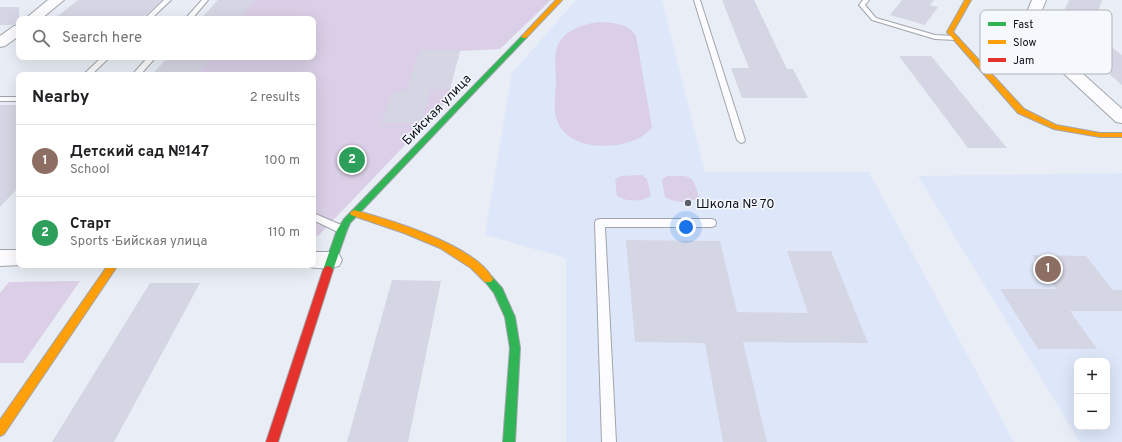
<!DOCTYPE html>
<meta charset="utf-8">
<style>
:root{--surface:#fff;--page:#f6f6f6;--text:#202124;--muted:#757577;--line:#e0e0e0;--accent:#1a73e8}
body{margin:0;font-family:Overpass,sans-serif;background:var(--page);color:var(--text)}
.controls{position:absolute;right:12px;bottom:12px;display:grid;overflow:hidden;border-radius:8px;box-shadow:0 4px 16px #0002}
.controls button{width:36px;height:36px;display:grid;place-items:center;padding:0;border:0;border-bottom:1px solid var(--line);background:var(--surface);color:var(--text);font:20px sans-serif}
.you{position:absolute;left:686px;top:227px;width:14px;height:14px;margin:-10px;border:3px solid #fff;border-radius:50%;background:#1a73e8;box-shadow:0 0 0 6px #1a73e833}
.badge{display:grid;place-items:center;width:26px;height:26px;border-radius:50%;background:var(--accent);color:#fff;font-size:13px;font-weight:700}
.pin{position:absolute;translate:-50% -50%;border:2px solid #fff;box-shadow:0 1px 4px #0006}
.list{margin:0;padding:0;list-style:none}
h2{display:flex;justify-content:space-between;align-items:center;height:52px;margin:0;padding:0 16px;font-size:17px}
h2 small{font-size:13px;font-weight:400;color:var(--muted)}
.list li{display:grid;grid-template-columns:26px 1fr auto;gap:12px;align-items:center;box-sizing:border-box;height:72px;padding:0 16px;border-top:1px solid var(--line)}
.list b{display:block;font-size:15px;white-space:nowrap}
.list p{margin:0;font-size:13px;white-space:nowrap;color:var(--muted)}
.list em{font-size:13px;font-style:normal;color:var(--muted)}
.icon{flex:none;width:22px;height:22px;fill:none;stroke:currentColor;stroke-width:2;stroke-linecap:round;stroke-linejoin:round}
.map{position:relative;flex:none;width:1122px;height:442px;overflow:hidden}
.search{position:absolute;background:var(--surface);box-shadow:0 4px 16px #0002;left:16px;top:16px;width:300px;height:44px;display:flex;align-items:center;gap:10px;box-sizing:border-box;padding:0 14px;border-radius:8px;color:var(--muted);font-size:15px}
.panel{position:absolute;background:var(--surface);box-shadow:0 4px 16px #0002;left:16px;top:72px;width:300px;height:196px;border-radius:8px}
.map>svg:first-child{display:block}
.built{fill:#dee7f9;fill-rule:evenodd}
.green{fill:#dacfe6}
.building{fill:#d5d6e3}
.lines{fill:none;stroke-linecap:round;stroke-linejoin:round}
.lane-casing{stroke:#a0a4ab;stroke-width:2}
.street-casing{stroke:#a0a4ab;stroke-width:2}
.fast-casing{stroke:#a0a4ab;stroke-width:2}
.slow-casing{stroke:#a0a4ab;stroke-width:2}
.jam-casing{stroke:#a0a4ab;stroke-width:2}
.lane{fill:#fcfcfe;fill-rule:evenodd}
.street{fill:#fcfcfe;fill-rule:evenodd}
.fast{fill:#30b455;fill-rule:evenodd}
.slow{fill:#ff9f0a;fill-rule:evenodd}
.jam{fill:#e5322d;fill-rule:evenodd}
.poi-dot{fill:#5a5e67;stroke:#f5f8fd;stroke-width:1.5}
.labels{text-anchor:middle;stroke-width:3;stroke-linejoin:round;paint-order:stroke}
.street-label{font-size:13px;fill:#0d111a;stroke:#f5f8fd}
.poi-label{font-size:13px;fill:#0d111a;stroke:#f5f8fd;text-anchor:start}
.key{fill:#f5f8fd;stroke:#afb3b9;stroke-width:1}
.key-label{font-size:11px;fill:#0d111a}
</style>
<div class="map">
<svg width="1122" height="442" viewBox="0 0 1122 442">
<rect width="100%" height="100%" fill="#e9edf5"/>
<path class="built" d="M576,0H662L705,172H869L1014,442H566V258L485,235L512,73Z
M1122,173V442H1080L918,176ZM1077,361H1107V427H1077Z"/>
<path class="green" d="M218,0H551L500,49L460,51L450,89L452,96L318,236H313V75H152L168,57H313V19H201Z
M599,22C614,23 628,23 636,36L652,127C643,139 630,143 616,145C592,148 563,143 556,117C553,108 556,90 556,80C556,72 554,54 557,47C563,30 584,24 599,22Z
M642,175L647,179L651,196C641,202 627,202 617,196L615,179L621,176Z
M667,176C691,176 692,173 699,197C689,204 675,203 665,197L662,180Z
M80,281L23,363H0V293L9,282Z"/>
<path class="building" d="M78,0H162L141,19H54Z
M218,0H255L240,19H201Z
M722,0H754L787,69H793L808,98H742L731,68H749Z
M902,0H934L930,5L938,7L925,25L890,15Z
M1069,0H1102L1091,31L1122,55V85L1056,29Z
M0,7H19V24L12,25H0Z
M420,50H460L450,89H430L422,122L381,123L393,92H406Z
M899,56H931L1007,148H968Z
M168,57H211L197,75H152Z
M0,105H19V187L0,207Z
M626,240L720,241L737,312L808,313L787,251H831L868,343L743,342L767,442H723L705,343L635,342Z
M1032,255L1086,256L1113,290H1122V311H1070L1097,349H1038L1000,289H1056Z
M392,280L441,281L408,442H347Z
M150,283H200L114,442H52Z"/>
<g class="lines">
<defs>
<path id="lane" d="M164,0H171L151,19H144Z
M202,0H208L192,19H185Z
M694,0H700L745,140L744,142L741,143L737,140Z
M863,0H869L865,5L876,18L935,35L955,36L959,38L955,40L935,39L872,20L859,5Z
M102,57H110L91,75H83Z
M148,57H156L140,75H132Z
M0,97H19V101H0Z
M313,213L346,227L347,230L346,233L342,234L313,220Z
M600,219H711L715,220L716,223L715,226L711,227H605L616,442H602L595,223L596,220Z"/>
<path id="street" d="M48,0H64L41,19H25Z
M1032,0H1046L1034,30L1122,109V123L1116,122L1021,34L1019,31Z
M19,25V36L5,46L0,47V36L14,26Z
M0,250H19V265H23L0,266Z
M313,252H331L339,254L342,260L339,266C328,269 316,269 305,266L313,265Z"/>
<path id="fast" d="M522,36L527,37L350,223L347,230L333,270L331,273H325L323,270L337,230L344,219Z
M488,275L491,276L502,288L515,317L520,348L515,442H503L510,348L505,317L494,293L483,279L485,276Z"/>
<path id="slow" d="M556,0H562L526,38H522V36Z
M965,0H971L953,32L1024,109L1056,125L1100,133H1122V137H1100L1054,129L1018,113L947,32Z
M354,210C390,220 475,245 493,279L491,282H485L471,268L440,248L404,233L351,215L350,213Z
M108,265H118L4,434L0,436V420Z"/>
<path id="jam" d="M328,266L331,267L333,270L278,442H266L323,270L325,267Z"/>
</defs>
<use href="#lane" class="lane-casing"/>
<use href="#street" class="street-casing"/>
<use href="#fast" class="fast-casing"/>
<use href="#slow" class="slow-casing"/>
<use href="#jam" class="jam-casing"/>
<use href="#lane" class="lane"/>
<use href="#street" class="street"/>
<use href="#fast" class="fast"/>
<use href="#slow" class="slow"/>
<use href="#jam" class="jam"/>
</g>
<circle class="poi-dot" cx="688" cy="203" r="4"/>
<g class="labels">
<g class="street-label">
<text transform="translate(436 109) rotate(-46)" y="5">Бийская улица</text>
</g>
<g class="poi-label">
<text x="696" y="208">Школа № 70</text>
</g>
</g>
<rect x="980" y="10" width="132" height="64" rx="6" class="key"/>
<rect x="988" y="22" width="18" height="4" fill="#30b455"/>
<rect x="988" y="40" width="18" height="4" fill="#ff9f0a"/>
<rect x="988" y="58" width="18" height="4" fill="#e5322d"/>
<g class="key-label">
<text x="1013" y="28">Fast</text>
<text x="1013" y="46">Slow</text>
<text x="1013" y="64">Jam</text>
</g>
</svg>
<div class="controls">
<button>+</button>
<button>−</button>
</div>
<div class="you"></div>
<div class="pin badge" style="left:1048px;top:269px;background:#8d6e63">1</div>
<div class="pin badge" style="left:352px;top:160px;background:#2e9e5b">2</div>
<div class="search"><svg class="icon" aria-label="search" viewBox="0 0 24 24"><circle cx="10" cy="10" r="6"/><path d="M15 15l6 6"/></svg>Search here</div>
<section class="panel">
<h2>Nearby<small>2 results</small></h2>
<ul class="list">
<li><span class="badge" style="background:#8d6e63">1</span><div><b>Детский сад №147</b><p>School</p></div><em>100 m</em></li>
<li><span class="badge" style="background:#2e9e5b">2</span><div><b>Старт</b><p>Sports · Бийская улица</p></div><em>110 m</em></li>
</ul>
</section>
</div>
